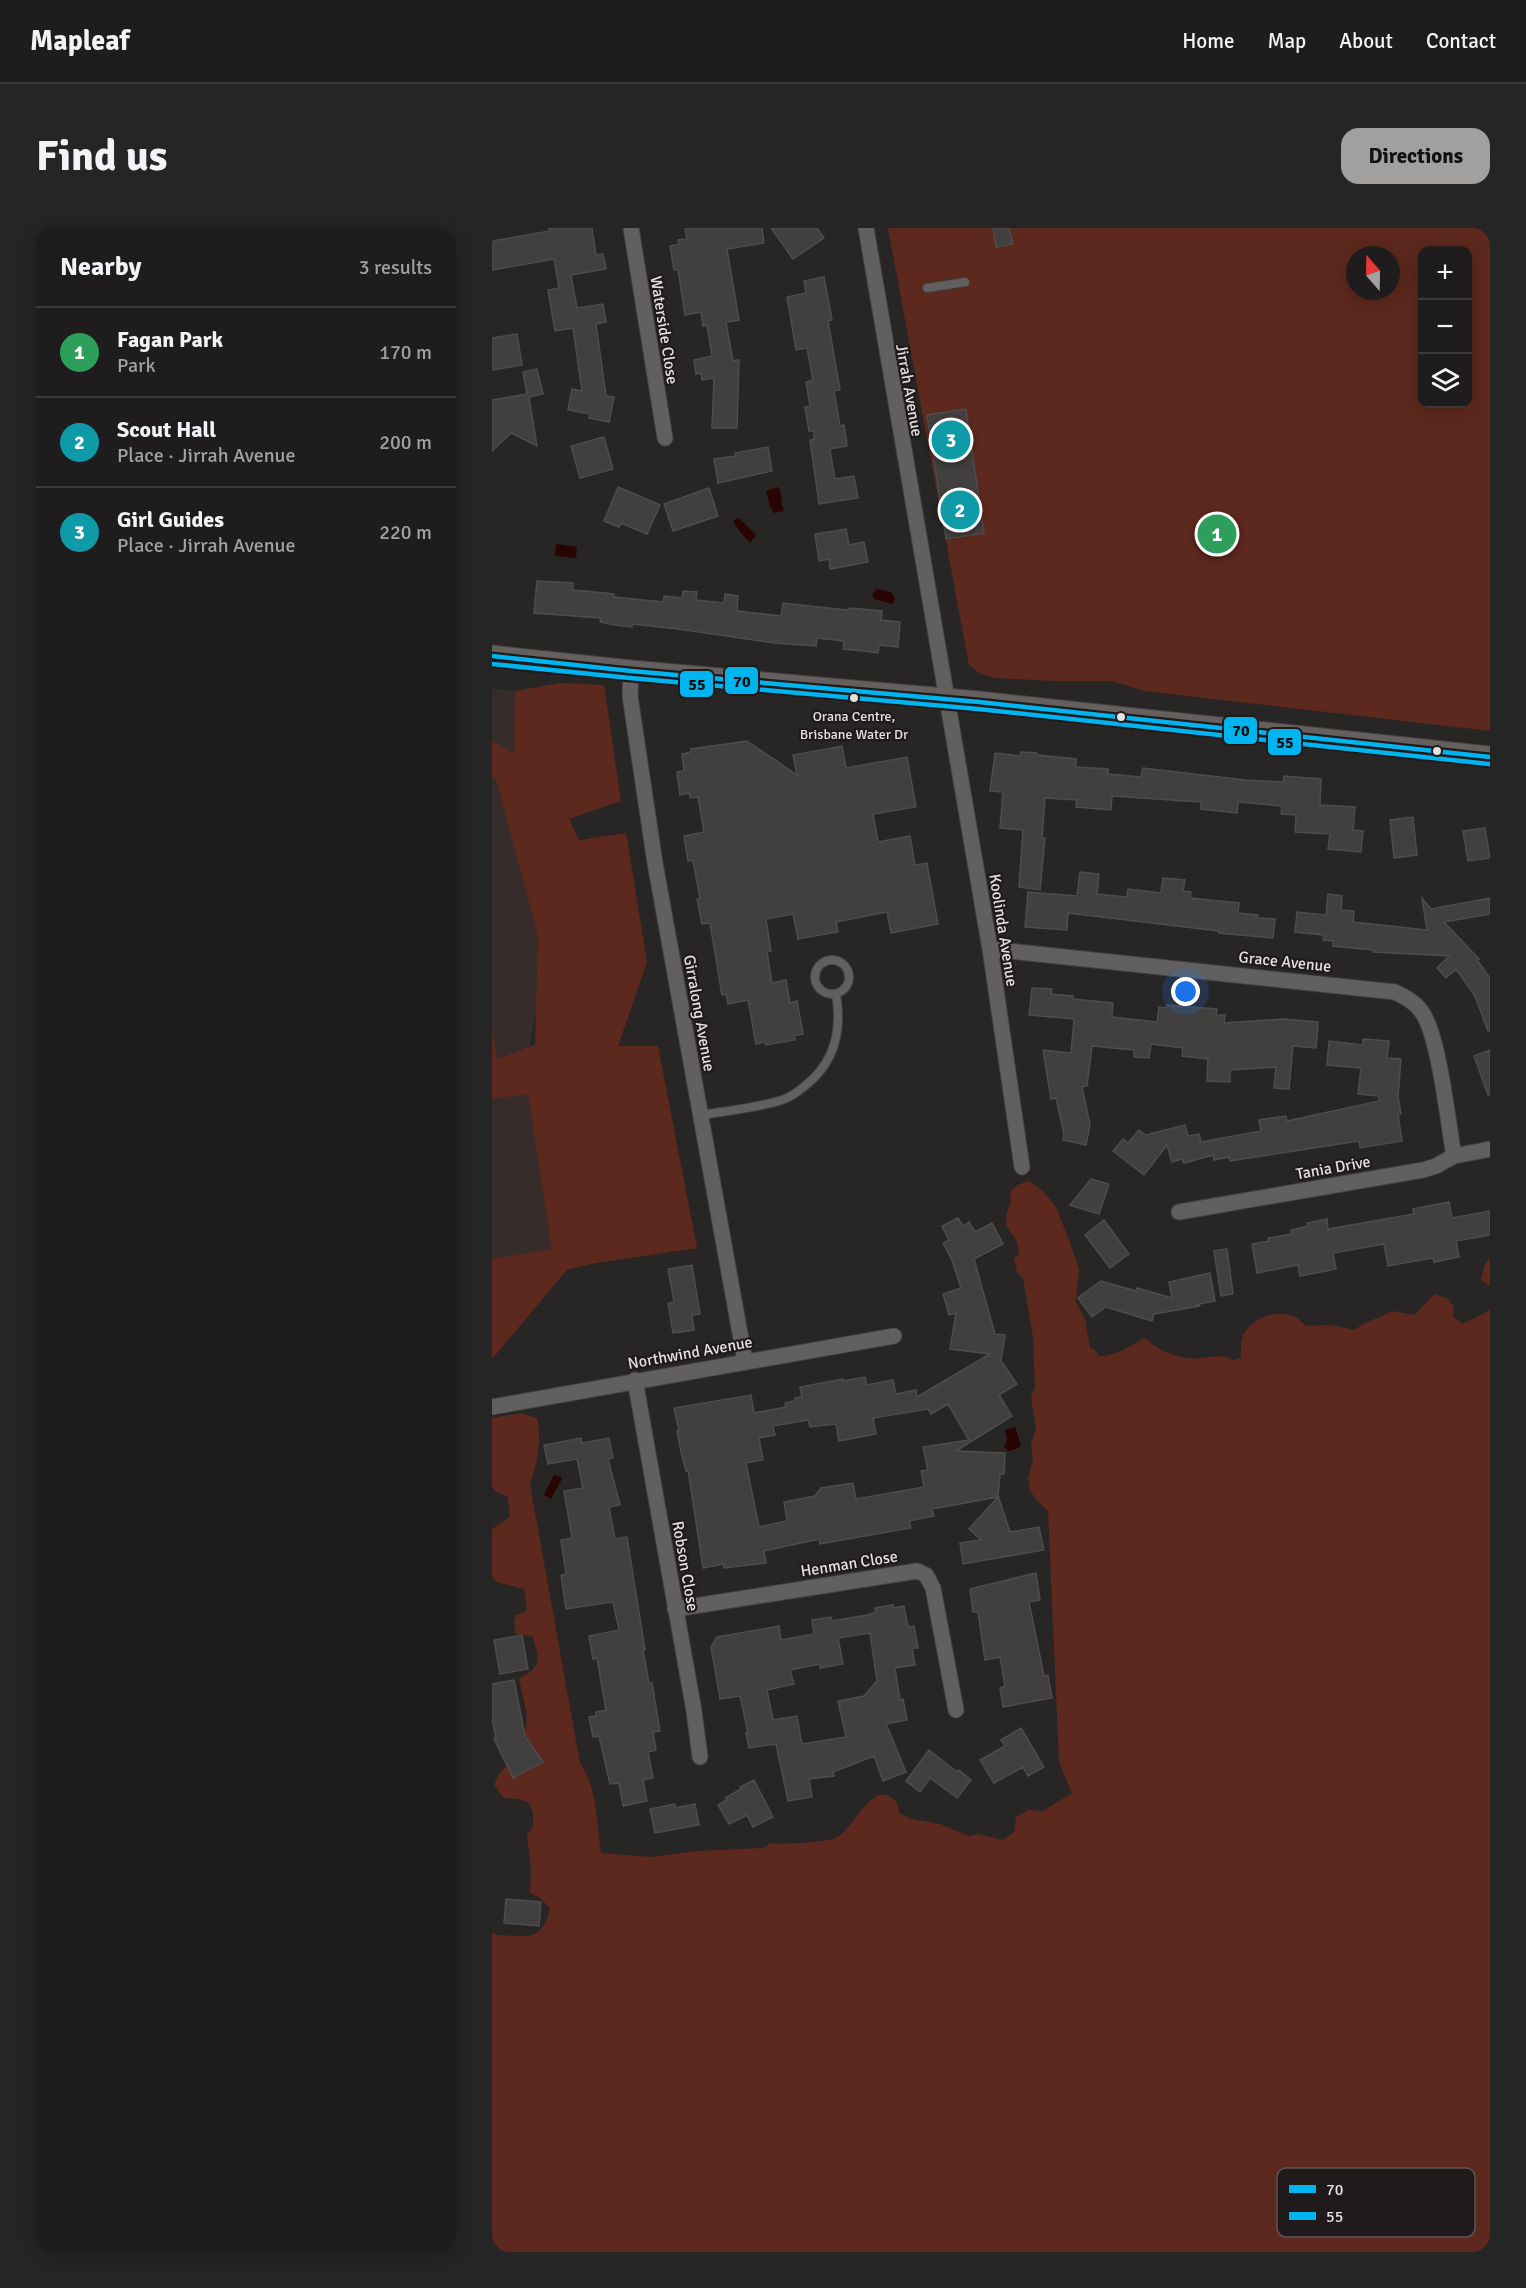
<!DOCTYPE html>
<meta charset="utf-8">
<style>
:root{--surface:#1e1c1c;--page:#262525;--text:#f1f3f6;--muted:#a1a1a3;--line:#3c3a3b;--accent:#a2a09f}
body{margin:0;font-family:Signika,sans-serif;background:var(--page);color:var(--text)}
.controls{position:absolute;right:18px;top:18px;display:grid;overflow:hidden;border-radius:12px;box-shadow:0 3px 15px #0003}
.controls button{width:54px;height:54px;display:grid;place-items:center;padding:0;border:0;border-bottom:2px solid var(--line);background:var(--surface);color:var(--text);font:30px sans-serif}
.compass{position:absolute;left:854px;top:18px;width:54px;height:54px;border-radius:50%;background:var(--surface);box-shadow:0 3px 15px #0003;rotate:340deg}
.you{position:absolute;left:694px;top:764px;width:21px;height:21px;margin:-15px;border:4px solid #fff;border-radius:50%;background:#1a73e8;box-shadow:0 0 0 9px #1a73e833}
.badge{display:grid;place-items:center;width:39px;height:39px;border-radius:50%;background:var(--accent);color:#fff;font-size:20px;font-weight:700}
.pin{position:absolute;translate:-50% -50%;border:3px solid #fff;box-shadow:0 2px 6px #0006}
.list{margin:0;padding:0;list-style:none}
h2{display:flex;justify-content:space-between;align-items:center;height:78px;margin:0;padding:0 24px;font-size:26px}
h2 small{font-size:20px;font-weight:400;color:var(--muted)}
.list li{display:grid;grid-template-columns:39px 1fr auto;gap:18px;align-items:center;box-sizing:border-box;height:90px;padding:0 24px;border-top:2px solid var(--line)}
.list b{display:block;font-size:22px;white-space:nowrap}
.list p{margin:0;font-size:20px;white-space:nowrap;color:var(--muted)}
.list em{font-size:20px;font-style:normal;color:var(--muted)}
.icon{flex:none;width:33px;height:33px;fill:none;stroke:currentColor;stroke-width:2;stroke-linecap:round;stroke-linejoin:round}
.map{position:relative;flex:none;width:998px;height:2024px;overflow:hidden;border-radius:18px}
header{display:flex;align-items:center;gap:36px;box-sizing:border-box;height:84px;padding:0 30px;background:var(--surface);border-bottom:2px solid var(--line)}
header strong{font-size:28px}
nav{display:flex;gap:33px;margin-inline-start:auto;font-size:21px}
.intro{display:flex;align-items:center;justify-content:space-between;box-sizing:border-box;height:144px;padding:0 36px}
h1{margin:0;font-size:42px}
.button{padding:15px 27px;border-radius:18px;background:var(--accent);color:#111;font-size:21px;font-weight:700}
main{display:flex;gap:36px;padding:0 36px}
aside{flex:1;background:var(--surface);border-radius:18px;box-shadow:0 3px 15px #0003}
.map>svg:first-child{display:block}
.built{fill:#362d2b}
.green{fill:#5d281d;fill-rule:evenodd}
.water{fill:#280403}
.building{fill:#42403f;stroke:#4e4c4c;stroke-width:1.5;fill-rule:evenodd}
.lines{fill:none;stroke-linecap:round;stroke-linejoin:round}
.lane-casing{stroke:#434141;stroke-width:10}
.street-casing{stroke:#434141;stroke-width:17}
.secondary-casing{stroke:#434141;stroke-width:23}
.lane{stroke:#62605f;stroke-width:8}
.street{stroke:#62605f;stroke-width:15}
.secondary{stroke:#65605e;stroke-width:21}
.bus-1-casing{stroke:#201b1a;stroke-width:9}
.bus-2-casing{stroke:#201b1a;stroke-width:9}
.bus-1{stroke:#00b5ef;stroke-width:4.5}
.bus-2{stroke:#00b5ef;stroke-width:4.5}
.bus-dot{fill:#e4e1e0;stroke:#201b1a;stroke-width:2}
.labels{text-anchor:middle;stroke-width:4.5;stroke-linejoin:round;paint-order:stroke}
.bus-label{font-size:14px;fill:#e4e1e0;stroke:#201b1a}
.street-label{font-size:16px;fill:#e4e1e0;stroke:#201b1a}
.key{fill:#201b1a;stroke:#5b5655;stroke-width:1.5}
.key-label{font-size:16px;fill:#e4e1e0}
.line-badge{stroke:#201b1a;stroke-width:2}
.pale-badge-label{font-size:16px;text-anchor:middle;font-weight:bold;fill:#111}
</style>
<header>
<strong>Mapleaf</strong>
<nav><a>Home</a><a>Map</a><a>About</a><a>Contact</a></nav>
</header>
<div class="intro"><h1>Find us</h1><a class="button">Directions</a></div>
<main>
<aside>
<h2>Nearby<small>3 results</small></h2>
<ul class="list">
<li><span class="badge" style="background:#2e9e5b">1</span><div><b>Fagan Park</b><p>Park</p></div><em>170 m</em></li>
<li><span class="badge" style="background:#0f9aa8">2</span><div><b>Scout Hall</b><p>Place · Jirrah Avenue</p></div><em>200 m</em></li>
<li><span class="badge" style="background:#0f9aa8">3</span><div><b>Girl Guides</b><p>Place · Jirrah Avenue</p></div><em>220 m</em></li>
</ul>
</aside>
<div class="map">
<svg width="998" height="2024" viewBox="0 0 998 2024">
<rect width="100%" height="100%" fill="#282625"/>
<path class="built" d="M0,461L40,464L56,711L35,834L71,1027L0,1041Z"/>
<path class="green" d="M396,0H998V503L652,463L620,453H562L504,450L488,446L477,437ZM930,22H976V176H930ZM863,27H899V63H863Z
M68,455L112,457L129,573L77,591L87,612L134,605L155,734L126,818H166L205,1020L98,1036L75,1042L0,1131V1031L60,1021L36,866L0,871V800L5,831L43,817L46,708L4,551L0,549V513L22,525L23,463Z
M537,953L551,963L564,979L577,1012L587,1041L584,1074L593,1091L598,1120L602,1121L607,1128C622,1129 639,1118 652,1110C658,1112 658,1115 663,1118C671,1124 684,1128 694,1130C710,1133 726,1123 741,1132L749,1130C749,1123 748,1112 752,1106C761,1089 786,1080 803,1089C807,1091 811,1095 814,1098L839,1097L863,1102C873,1092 888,1091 900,1083L923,1087L942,1066L956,1071L962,1079L961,1088L970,1096C979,1091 990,1088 998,1081V2024H0V1704L5,1707C35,1708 50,1715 58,1680L48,1670L38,1665L39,1642L35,1607L41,1599V1585L37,1575L28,1571L12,1570L2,1557C12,1532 23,1533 48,1531L33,1506L35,1487L27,1450C50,1440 48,1430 40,1408L24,1406L22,1395L24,1387L31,1385L35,1381L32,1361L4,1354L0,1348V1301L18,1289L16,1269L3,1263L0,1258V1190L28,1185L45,1190C50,1213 45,1235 38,1257L88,1535C106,1560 104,1595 109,1625L159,1629L205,1623L271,1620L279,1615C289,1617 336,1614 344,1610C361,1602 378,1555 399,1569C405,1573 407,1579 407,1585L419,1591L448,1596L477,1608L486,1606L511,1612L522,1604L524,1589L536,1582L551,1583L580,1565L567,1534L556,1283L544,1272L538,1262L536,1251L541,1232L539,1216L544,1201L539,1169L543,1159L541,1109L531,1051L525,1044L522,1031L527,1026L524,1012L514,997L515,984L519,973L518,964L525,957Z
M998,1029V1058L989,1052L992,1038Z"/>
<path class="water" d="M286,259C289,264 291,269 289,274L292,283L282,285L278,278L274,263Z
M247,290L264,307L258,315C254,310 243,299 241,293Z
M64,316L85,319L84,330L63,328Z
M385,361L399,364L403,370L402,374L400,376L382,371L380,366Z
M523,1199L529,1217L527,1220L516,1223L512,1219L515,1212L513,1202Z
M62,1247L69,1249L70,1251L59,1271L52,1267Z"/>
<path class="building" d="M57,0H100L104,27L111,26L114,41L79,47L85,80L111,76L114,94L104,96L114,168L122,169L117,194L97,190L98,186L76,182L80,161L90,163L81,100L63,103L56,62L67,60L62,31L0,42V13L58,3Z
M193,0H270L272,15L235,21L247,92L234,94L241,133L247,132L245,200H220L222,150L210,152L209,145L204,146L202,132L220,128L215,97L211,98L209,84L193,87L186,42H182L178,18L187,16L186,12L195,11Z
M279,0H325L332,10L301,31Z
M501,0H517L521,16L504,19Z
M332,49L340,92L336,93L348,162L342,163L348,198L352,197L355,218L338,221L343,251L362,248L366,270L327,276L318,212L322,211V203H317L313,179L318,178L314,154L321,152L315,120L304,122L295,69L314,65L312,53Z
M25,106L30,137L0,142V110Z
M45,141L51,166L37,169L45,218L19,205L0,223V172L35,166L31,144Z
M474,181L492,305L454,311L435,187Z
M112,209L121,241L88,250L79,218Z
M276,219L280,243L226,255L222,231L244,228L243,225Z
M126,259L168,277L155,306L129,295L127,299L112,293Z
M217,260L226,288L181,303L172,276Z
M354,301L357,317L372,314L376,334L338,341L337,331L327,333L323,306Z
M45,353L81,355V362L122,366V369L171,374L172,368L190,370L191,363L205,364L204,372L232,375L233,366L246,368L245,383L289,388L291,375L355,382L358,380L390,383L389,392L408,394L406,419L387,417L386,425L371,423L351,421L352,413L325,410L324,418L283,415L186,401L140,396V399L123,397L108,394L109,390L42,385Z
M255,513L305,547L301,527L350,518L354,540L415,529L424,579L381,586L386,614L418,608L423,637L435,635L446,696L399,705L395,684L344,694L346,704L306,711L301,686L274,691L279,723L275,724L280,755L294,752L298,775L305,773L311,806L302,808L303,812L274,817L273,814L264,816L256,772L236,776L234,766L230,767L218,695L210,696L205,671H208L201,632L196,633L192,608L212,604L206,569L198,570L197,565L188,567L185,544L192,543L190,526L199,524V521Z
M529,524L545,525V527L584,531V539L616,541V546L649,549L651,540L753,552L791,554L792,548L829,551L828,577L863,579L861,602L871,603L869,624L836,621L838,606L803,604L804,587L789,586L790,578L746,574L745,585L709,581V574L620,568L619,582L584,579L585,572L553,570L550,610H553L548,662L527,659L531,602L508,600L511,564L498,563L503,525L528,528Z
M921,589L925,627L902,630L898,592Z
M993,600L998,630L976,633L971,603Z
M588,644L607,646L605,666L635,669L636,661L669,665L671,650L693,652L691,663L699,664L698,670L747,675L746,685L766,687L765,690L783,691L781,710L727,705V703L576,685L575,702L533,699L536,664L585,668Z
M836,666L850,668L849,682L862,683L861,694L935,702L930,670L939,681L998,670V686L952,694L987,731L985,732L998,750V803H996L983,768L964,741L954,750L945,740L957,728L881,724V722L841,718V713L831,712L832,707L803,704L805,684L834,687Z
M540,760L560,761L559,766L581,768V771L621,775L620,789L665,794L667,779L674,780L675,777L725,781L724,787H733L732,795L791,791L826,794L824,820L801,818L797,861L782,860L784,839L738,842V854L715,853L716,831L690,828L691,820L659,816L657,830L642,829V822L600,818L595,858L590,859L598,897L594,917L571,912L572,906L564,870L559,871L551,822L579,825L582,791L537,787Z
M871,811L897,813L895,830L909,831L906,869L909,886L906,887L910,913L868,920L867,913L738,933L737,929L722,932L721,927L692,935L690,931L680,934L675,917L652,947L621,923L631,911L636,915L647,902L654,907L693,897L696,908L707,906L709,914L769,903L767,892L794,888L795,893L887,873V868L866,866L869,840L835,837L837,813L871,817Z
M998,822V866L996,867L982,828Z
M599,951L617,956L607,986L578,977Z
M957,974L960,990L998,983V1007L964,1013L967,1029L942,1034L941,1030L896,1038L892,1016L841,1025L844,1041L808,1048L806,1037L765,1045L760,1016L777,1013L776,1010L800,1006L799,1002L816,998L815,995L835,991L836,1001L922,986L921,981Z
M466,990L471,998L477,994L483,1004L500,995L511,1016L482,1031L503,1106L513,1107L509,1133L525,1156L507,1167L520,1188L464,1223L513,1225L512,1246H508L506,1268L518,1304L547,1299L552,1322L471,1336L468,1315L489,1312L477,1301L506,1269L440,1281L442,1288L417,1293L419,1300L328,1316L327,1311L272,1323L274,1335L232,1340L231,1336L211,1340L196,1242L194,1243L189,1224L185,1203H187L182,1180L259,1167L262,1185L294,1179L293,1175L303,1173V1170L310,1169L308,1159L351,1151V1153L373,1149L375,1157L401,1152L404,1166L424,1162L425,1169L498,1126L458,1121L464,1085L457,1087L451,1066L469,1060L460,1032L451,1015L457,1012L450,998ZM456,1176L477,1212L431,1219L436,1242L429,1243L432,1259L364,1271L361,1255L329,1260L323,1268L292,1274L295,1293L267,1299L254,1235L271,1232L267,1210L283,1207L281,1198L316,1192L318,1199L344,1196L347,1213L384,1206L381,1190L436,1181L439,1186Z
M612,992L637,1026L618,1040L593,1007Z
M735,1021L741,1066L729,1068L722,1023Z
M200,1037L208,1086L200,1087L202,1102L181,1105L176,1075L182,1074L176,1041Z
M718,1045L723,1073L703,1077L708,1078L662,1086L660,1093L614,1079L600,1089L586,1070L609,1053L644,1063L645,1060L680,1070L677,1054Z
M89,1210L90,1215L117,1210L121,1230L116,1231L128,1277L117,1279L123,1311L135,1309L153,1422H151L157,1455H160L168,1503L161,1504L164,1522L156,1524L161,1550L151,1552L155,1573L131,1578L127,1555L118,1556L107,1508L101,1509L97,1489L104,1488V1484L114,1482L105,1430L101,1431L97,1408L127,1402L121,1374L74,1381L69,1347L74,1346L69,1312L80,1310L72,1263L91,1260L85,1231L56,1236L52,1217Z
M544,1345L548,1372L537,1374L552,1448L556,1447L560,1470L511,1479L508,1460L513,1458L508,1429L493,1432L486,1384H481L478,1361Z
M401,1377V1380L412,1378L416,1399L422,1398L426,1420H420L423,1437L403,1440L408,1472L411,1471L415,1492L394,1496L414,1544L391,1553L382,1528L341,1544L342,1548L317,1551L320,1569L296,1573L284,1516L257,1520L254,1505H256L248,1468L228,1471L219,1419L225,1409L287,1398L289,1412L322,1406L320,1392L339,1389L340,1393L375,1387L384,1384L383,1380ZM378,1405L385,1453L372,1468L346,1473L354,1509L310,1516L305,1488L281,1492L275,1462L302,1456L298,1442L328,1436V1440L351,1436L346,1410Z
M30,1407L36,1441L8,1446L2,1412Z
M22,1452L33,1508L51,1534L21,1550L2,1511H4L0,1490V1456Z
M529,1500L552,1539L536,1548L531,1539L502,1555L488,1532L513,1518L509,1512Z
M437,1522L465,1544L467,1542L479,1552L465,1570L438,1550L428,1564L414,1553Z
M262,1552L281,1589L261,1599L255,1587L237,1596L226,1577L235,1572L233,1570L249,1561L248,1559Z
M183,1576V1580L203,1576L207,1597L163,1605L158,1581Z
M14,1671L49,1674L47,1698L12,1695Z"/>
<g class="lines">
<defs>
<path id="lane" d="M435,60L473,54
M323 749a17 17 0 1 1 34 0a17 17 0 1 1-34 0Z
M208,887C235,883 264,880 290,872C299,869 307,863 314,857C343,834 350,801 344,766"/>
<path id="street" d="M139,0L173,210
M374,0L498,721L530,939
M139,443L138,468L163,635L253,1133
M498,721L903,764C913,769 923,774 929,783C947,805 956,896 962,928
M687,984L931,942L944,938L962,928L998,921
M143,1152L202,1483L208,1529
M0,1179L402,1108
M183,1381L425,1343L434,1347L441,1360L464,1482"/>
<path id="secondary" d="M0,428L139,443L487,474L998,529"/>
</defs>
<use href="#lane" class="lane-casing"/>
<use href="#street" class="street-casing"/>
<use href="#secondary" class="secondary-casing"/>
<use href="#lane" class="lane"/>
<use href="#street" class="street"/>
<use href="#secondary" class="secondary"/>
<defs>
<path id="bus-1" d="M0,428L139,443L487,474L998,529"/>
<path id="bus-2" d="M0,436L138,450L486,481L997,536"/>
</defs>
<use href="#bus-1" class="bus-1-casing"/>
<use href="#bus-2" class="bus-2-casing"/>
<use href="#bus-1" class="bus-1"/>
<use href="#bus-2" class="bus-2"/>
</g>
<g class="bus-dot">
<circle cx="362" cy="470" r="5"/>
<circle cx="629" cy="489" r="5"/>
<circle cx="945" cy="523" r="5"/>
</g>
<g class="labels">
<g class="bus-label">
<text x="362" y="493">Orana Centre,<tspan x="362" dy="18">Brisbane Water Dr</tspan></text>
</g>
<g class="street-label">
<text transform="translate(173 102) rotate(81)" y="6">Waterside Close</text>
<text transform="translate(418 162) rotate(80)" y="6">Jirrah Avenue</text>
<text transform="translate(512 702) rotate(81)" y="6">Koolinda Avenue</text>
<text transform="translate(793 733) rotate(6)" y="6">Grace Avenue</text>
<text transform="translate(208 785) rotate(80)" y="6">Girralong Avenue</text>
<text transform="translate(841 939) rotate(-10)" y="6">Tania Drive</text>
<text transform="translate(198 1124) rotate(-10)" y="6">Northwind Avenue</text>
<text transform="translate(357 1335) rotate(-9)" y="6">Henman Close</text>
<text transform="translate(194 1338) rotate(80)" y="6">Robson Close</text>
</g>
</g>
<rect x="785" y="1940" width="198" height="69" rx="9" class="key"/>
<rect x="797" y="1957" width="27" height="8" fill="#00b5ef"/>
<rect x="797" y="1984" width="27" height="8" fill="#00b5ef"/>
<g class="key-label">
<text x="834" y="1967">70</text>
<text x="834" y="1994">55</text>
</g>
<g class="line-badge">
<rect x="232" y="438" width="35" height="29" rx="6" fill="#00b5ef"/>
<rect x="187" y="442" width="35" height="28" rx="6" fill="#00b5ef"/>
<rect x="731" y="488" width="35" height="29" rx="6" fill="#00b5ef"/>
<rect x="775" y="500" width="35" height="28" rx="6" fill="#00b5ef"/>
</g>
<g class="pale-badge-label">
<text x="250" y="459">70</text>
<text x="205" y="462">55</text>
<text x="749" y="508">70</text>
<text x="793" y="520">55</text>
</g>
</svg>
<div class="controls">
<button>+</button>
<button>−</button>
<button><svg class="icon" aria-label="layers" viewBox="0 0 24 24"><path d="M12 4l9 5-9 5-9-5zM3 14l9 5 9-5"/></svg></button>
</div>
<svg class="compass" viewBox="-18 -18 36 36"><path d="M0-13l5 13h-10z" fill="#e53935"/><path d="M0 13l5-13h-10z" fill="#a1a1a3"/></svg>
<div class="you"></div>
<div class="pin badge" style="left:725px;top:306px;background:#2e9e5b">1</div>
<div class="pin badge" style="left:468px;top:282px;background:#0f9aa8">2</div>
<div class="pin badge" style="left:459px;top:212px;background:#0f9aa8">3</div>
</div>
</main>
